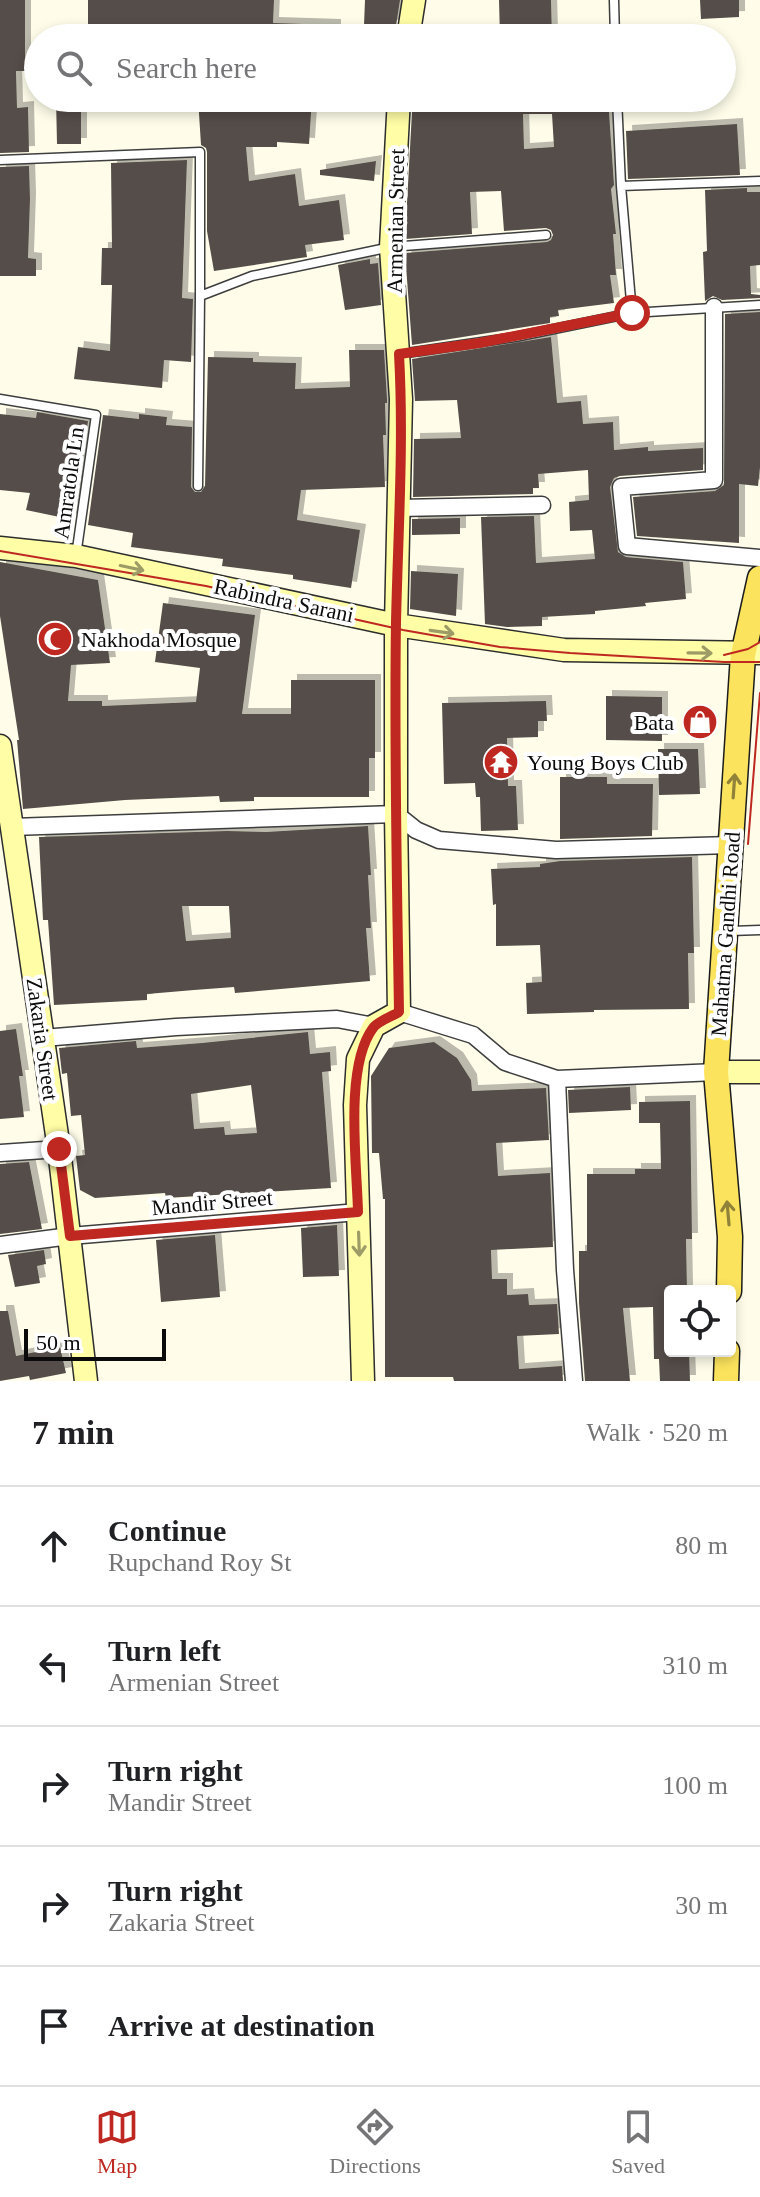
<!DOCTYPE html>
<meta charset="utf-8">
<style>
:root{--surface:#fff;--page:#f6f6f6;--text:#202124;--muted:#757577;--line:#e0e0e0;--accent:#be2821}
body{margin:0;font-family:Georgia,serif;background:var(--page);color:var(--text)}
.controls{position:absolute;right:24px;bottom:24px;display:grid;overflow:hidden;border-radius:8px;box-shadow:0 4px 12px #0003}
.controls button{width:72px;height:72px;display:grid;place-items:center;padding:0;border:0;border-bottom:2px solid var(--line);background:var(--surface);color:var(--text);font:40px sans-serif}
.scale{position:absolute;left:24px;bottom:20px;width:142px;box-sizing:border-box;padding-left:8px;border:4px solid #0b0b0b;border-top:0;font-size:22px;line-height:28px;white-space:nowrap;color:#0b0b0b;-webkit-text-stroke:6px #fff;paint-order:stroke}
.stop{position:absolute;width:24px;height:24px;margin:-18px;border:6px solid #be2821;border-radius:50%;background:#fff}
.stop.end{background:#be2821;border-color:#fff;box-shadow:0 2px 8px #0008}
.list{margin:0;padding:0;list-style:none}
h2{display:flex;justify-content:space-between;align-items:center;height:104px;margin:0;padding:0 32px;font-size:34px}
h2 small{font-size:26px;font-weight:400;color:var(--muted)}
.list li{display:grid;grid-template-columns:52px 1fr auto;gap:24px;align-items:center;box-sizing:border-box;height:120px;padding:0 32px;border-top:2px solid var(--line)}
.list b{display:block;font-size:30px;white-space:nowrap}
.list p{margin:0;font-size:26px;white-space:nowrap;color:var(--muted)}
.list em{font-size:26px;font-style:normal;color:var(--muted)}
.icon{flex:none;width:44px;height:44px;fill:none;stroke:currentColor;stroke-width:2;stroke-linecap:round;stroke-linejoin:round}
.map{position:relative;flex:none;width:760px;height:1381px;overflow:hidden}
.search{position:absolute;background:var(--surface);box-shadow:0 4px 12px #0003;left:24px;right:24px;top:24px;height:88px;display:flex;align-items:center;gap:20px;box-sizing:border-box;padding:0 28px;border-radius:44px;color:var(--muted);font-size:30px}
.sheet{height:704px;background:var(--surface)}
nav{display:flex;justify-content:space-around;align-items:center;box-sizing:border-box;height:112px;border-top:2px solid var(--line);background:var(--surface);font-size:22px;color:var(--muted)}
nav a{display:grid;justify-items:center;gap:4px}
nav .on{color:var(--accent)}
.map>svg:first-child{display:block}
.building{fill:#544e48;fill-rule:evenodd;filter:url(#shadow)}
.lines{fill:none;stroke-linecap:round;stroke-linejoin:round}
.lane-casing{stroke:#3e3e3e;stroke-width:11}
.street-casing{stroke:#3e3e3e;stroke-width:19}
.secondary-casing{stroke:#2d2d2d;stroke-width:25}
.primary-casing{stroke:#1c1c1c;stroke-width:27}
.lane{stroke:#fff;stroke-width:8}
.street{stroke:#fff;stroke-width:16}
.secondary{stroke:#fffda5;stroke-width:22}
.primary{stroke:#fce35d;stroke-width:24}
.tram{stroke:#be2821;stroke-width:2}
.oneway{stroke:#9d9c67}
.oneway2{stroke:#908238}
.route{stroke:#be2821;stroke-width:10}
.labels{text-anchor:middle;stroke-width:8;stroke-linejoin:round;paint-order:stroke}
.street-label{font-size:22px;fill:#0b0b0b;stroke:#fff}
.poi-label{font-size:22px;fill:#0b0b0b;stroke:#fff;text-anchor:start}
</style>
<div class="map">
<svg width="760" height="1381" viewBox="0 0 760 1381">
<defs>
<filter id="shadow"><feDropShadow dx="6" dy="-6" stdDeviation="0" flood-color="#0004"/></filter>
</defs>
<rect width="100%" height="100%" fill="#fffdea"/>
<path class="building" d="M0,0H25V71H16L17,108L28,107L29,152L0,153Z
M88,0H274L273,23L335,25V38H88Z
M365,0H400L396,26L364,25Z
M499,0H551L552,38H500Z
M700,0H739V17L701,19Z
M56,98H81V144H57Z
M198,98H312L309,144L277,142V147H246L249,181L295,174L299,206L339,200L344,240L305,245L307,257L214,271L207,231V152L206,148L201,145Z
M422,98H608L614,185L611,189L616,234H613L616,275H610L614,303L558,310L559,316L550,317V323L412,345L405,253L547,242L551,240L553,235L551,230L546,228L504,231L501,191L470,192L472,234L405,239L412,112L422,111ZM523,114H552L554,147L524,149Z
M737,124L740,175L628,179L626,131Z
M187,160L182,298L193,299L191,362L164,360L162,388L74,379L78,347L110,351L112,285H101L102,248H112L111,163Z
M376,161L374,181L320,175V170Z
M29,166L30,199L28,258L36,259V276H0V167Z
M747,188V192H760V265L750,266L751,294L760,295V298L722,300L713,296L705,301L703,252L707,251L705,190Z
M370,259V264L378,263L381,305L345,310L338,265Z
M760,312V467L758,486L739,484V543L637,536L633,497L715,491L724,485L725,314Z
M551,337L557,403L581,401L583,424L613,422L614,450L648,447V451L703,448V470L620,476L614,478L610,487L618,552L626,557L683,562L686,599L645,603L646,606L595,611V614L542,617V626L507,627L485,624L481,517L534,516L536,563L595,559L592,530L570,531L569,502L589,500L588,470L538,474L539,488H533V494L413,497L414,439L461,438L457,400L415,401L412,359Z
M349,350H384L387,399V403H385L386,435H383L385,487L301,490L297,520L360,530L351,588L293,579V575L222,566L223,559L131,547L133,533L88,525L103,415L139,419V414L167,417L166,425L192,427L191,487L195,492H201L205,486L208,357L253,358V362L296,363L295,389L350,387Z
M37,412L88,421L74,520L26,510L30,493L0,490V414L36,418Z
M460,518V534L412,535V519Z
M0,562L98,580L110,663L71,665L68,701H102V706L196,702L200,668L155,662L163,603L255,615L242,714H291V680H375V758H369V797H254V801L220,802L219,796L125,800L23,809L17,740H19L0,616Z
M411,571L458,574L456,616L410,609Z
M606,696L662,697V741L606,740Z
M546,701L547,721H538V737L507,738L508,786H516L518,830L481,831L480,797H476L475,783L444,784L442,703Z
M658,749H698L700,794L659,795Z
M560,777H607V784H653L652,836L560,839Z
M368,826L371,875H368L371,928H366L370,981L235,993L234,987L194,990L147,994V1000L54,1005L48,920H43L39,837L227,831L266,832ZM182,906H229L231,938L186,941Z
M692,857L694,953H688L689,1009L594,1010V1012L527,1014L526,983L542,982L540,945L496,946V904L493,905L491,869L540,867V864L560,861Z
M16,1029L23,1076H19L24,1117L0,1119V1031Z
M308,1032L310,1054L330,1052L331,1071L322,1072L331,1188L166,1198L165,1193L95,1198L80,1190L76,1156L85,1155L81,1115L71,1116L67,1073L62,1074L59,1048L136,1041L137,1048L202,1043ZM251,1085L257,1133L225,1135L224,1127L194,1129L191,1094Z
M434,1042L457,1058L471,1080L472,1091L546,1088L549,1140L496,1143L498,1176L550,1173L553,1247L491,1250L492,1279H507V1295L528,1294L529,1305L557,1304L559,1334L517,1336L519,1369L562,1366L563,1381H454L453,1377H385V1199H383L379,1153H372L371,1076L389,1048Z
M630,1087L631,1110L569,1113L568,1090Z
M690,1101L692,1239H686L687,1291H670V1351H689L690,1381H660L659,1359H654L653,1307L623,1308L630,1381H585L579,1303V1251H587V1174H635V1169H661L660,1123H639V1102Z
M29,1162L42,1229L0,1234V1164Z
M337,1225L339,1276L303,1277L301,1228Z
M215,1235L220,1297L161,1302L156,1240Z
M44,1250L46,1264L37,1266L40,1283L15,1287L8,1255Z
M0,1311H8L16,1356L60,1347L66,1373L30,1380L29,1376L0,1381Z"/>
<g class="lines">
<defs>
<path id="lane" d="M614,0L615,38
M0,160L200,152V296
M621,186L760,181
M632,313L760,305
M400,354L515,337L632,313L621,186L617,98
M0,399L96,415L76,556
M198,486L200,296L252,276L391,247L546,235
M730,931L760,930"/>
<path id="street" d="M714,307V480L621,487L627,546L760,558
M399,508L542,505
M12,827L396,814L416,830L439,840L556,850L731,845
M399,1012L473,1035L505,1062L557,1079L716,1072
M43,1038L176,1027L337,1019L374,1026
M557,1079L565,1270L574,1381
M0,1153L59,1149
M0,1245L70,1236L358,1212"/>
<path id="secondary" d="M408,38L414,0
M0,548L76,556L396,625L564,650L760,653
M0,746L59,1149L86,1381
M716,1072H760
M363,1381L355,1105L358,1059L374,1026L399,1012L396,814V625L401,399L391,247L399,98"/>
<path id="primary" d="M729,1291L730,1237L716,1072L743,655L760,578
M726,1381L727,1351"/>
</defs>
<use href="#lane" class="lane-casing"/>
<use href="#street" class="street-casing"/>
<use href="#secondary" class="secondary-casing"/>
<use href="#primary" class="primary-casing"/>
<use href="#lane" class="lane"/>
<use href="#street" class="street"/>
<use href="#secondary" class="secondary"/>
<use href="#primary" class="primary"/>
<path class="tram" d="M0,551L206,586L403,630L500,647L570,653L724,662H760
M724,655L748,649L760,642
M748,844L760,693"/>
</g>
<defs><path id="oneway-shaft" d="M-6 0H5M1.5-3L5.5 0L1.5 3" fill="none" stroke-width="1.6" stroke-linecap="round" stroke-linejoin="round" transform="scale(2)"/></defs>
<g class="oneway">
<use href="#oneway-shaft" transform="translate(132 568) rotate(12)"/>
<use href="#oneway-shaft" transform="translate(442 632) rotate(8)"/>
<use href="#oneway-shaft" transform="translate(700 653) rotate(1)"/>
<use href="#oneway-shaft" transform="translate(359 1244) rotate(88)"/>
</g>
<g class="oneway2">
<use href="#oneway-shaft" transform="translate(734 786) rotate(-86)"/>
<use href="#oneway-shaft" transform="translate(728 1213) rotate(-95)"/>
</g>
<g class="lines">
<path class="route" d="M59,1149L70,1236L358,1212C357,1164 344,1067 373,1028C378,1021 391,1017 399,1012C397,882 394,752 396,622C398,533 404,443 399,354L479,343L632,313"/>
</g>
<defs>
<symbol id="mosque-disc" viewBox="-11 -11 22 22"><circle r="9.5" fill="#be2821" stroke="#fff"/><path d="M3.5-4.9A6 6 0 1 0 3.5 4.9A5 5 0 1 1 3.5-4.9Z" fill="#fff"/></symbol>
<symbol id="shop-disc" viewBox="-11 -11 22 22"><circle r="9.5" fill="#be2821" stroke="#fff"/><path d="M-5-2.5h2.3a2.7 3.5 0 0 1 5.4 0H5L5.5 6h-11ZM-1.5-2.5h3a1.5 2.3 0 0 0-3 0Z" fill="#fff"/></symbol>
<symbol id="temple-disc" viewBox="-11 -11 22 22"><circle r="9.5" fill="#be2821" stroke="#fff"/><path d="M0-6L5-2H3V0L6.5 2.5H4V6H1.5V3h-3V6H-4V2.5H-6.5L-3 0V-2H-5Z" fill="#fff"/></symbol>
</defs>
<g fill-rule="evenodd">
<use href="#mosque-disc" x="35" y="619" width="40" height="40"/>
<use href="#shop-disc" x="680" y="702" width="40" height="40"/>
<use href="#temple-disc" x="481" y="742" width="40" height="40"/>
</g>
<g class="labels">
<g class="street-label">
<text transform="translate(395 221) rotate(-89)" y="8">Armenian Street</text>
<text transform="translate(68 483) rotate(-82)" y="8">Amratola Ln</text>
<text transform="translate(284 600) rotate(12)" y="8">Rabindra Sarani</text>
<text transform="translate(725 934) rotate(-86)" y="8">Mahatma Gandhi Road</text>
<text transform="translate(43 1039) rotate(82)" y="8">Zakaria Street</text>
<text transform="translate(212 1202) rotate(-5)" y="8">Mandir Street</text>
</g>
<g class="poi-label">
<text x="81" y="647">Nakhoda Mosque</text>
<text x="674" y="730" text-anchor="end">Bata</text>
<text x="527" y="770">Young Boys Club</text>
</g>
</g>
</svg>
<div class="controls">
<button><svg class="icon" aria-label="locate" viewBox="0 0 24 24"><circle cx="12" cy="12" r="6"/><path d="M12 2v4M12 18v4M2 12h4M18 12h4"/></svg></button>
</div>
<div class="scale">50 m</div>
<div class="stop" style="left:632px;top:313px"></div>
<div class="stop end" style="left:59px;top:1149px"></div>
<div class="search"><svg class="icon" aria-label="search" viewBox="0 0 24 24"><circle cx="10" cy="10" r="6"/><path d="M15 15l6 6"/></svg>Search here</div>
</div>
<section class="sheet">
<h2>7 min<small>Walk · 520 m</small></h2>
<ul class="list">
<li><svg class="icon" aria-label="ahead" viewBox="0 0 24 24"><path d="M12 20V5M6 11l6-6 6 6"/></svg><div><b>Continue</b><p>Rupchand Roy St</p></div><em>80 m</em></li>
<li><svg class="icon" aria-label="left" viewBox="0 0 24 24"><path d="M17 20v-9H6M10 6l-5 5 5 5"/></svg><div><b>Turn left</b><p>Armenian Street</p></div><em>310 m</em></li>
<li><svg class="icon" aria-label="right" viewBox="0 0 24 24"><path d="M7 20v-9h11M14 6l5 5-5 5"/></svg><div><b>Turn right</b><p>Mandir Street</p></div><em>100 m</em></li>
<li><svg class="icon" aria-label="right" viewBox="0 0 24 24"><path d="M7 20v-9h11M14 6l5 5-5 5"/></svg><div><b>Turn right</b><p>Zakaria Street</p></div><em>30 m</em></li>
<li><svg class="icon" aria-label="arrive" viewBox="0 0 24 24"><path d="M6 21V4h12l-3 4 3 4H6"/></svg><div><b>Arrive at destination</b></div></li>
</ul>
</section>
<nav>
<a class="on"><svg class="icon" aria-label="map" viewBox="0 0 24 24"><path d="M3 6l6-2 6 2 6-2v14l-6 2-6-2-6 2zM9 4v14M15 6v14"/></svg>Map</a>
<a><svg class="icon" aria-label="directions" viewBox="0 0 24 24"><path d="M12 3l9 9-9 9-9-9zM9 14v-3h6M13 9l2 2-2 2"/></svg>Directions</a>
<a><svg class="icon" aria-label="saved" viewBox="0 0 24 24"><path d="M7 4h10v16l-5-4-5 4z"/></svg>Saved</a>
</nav>
